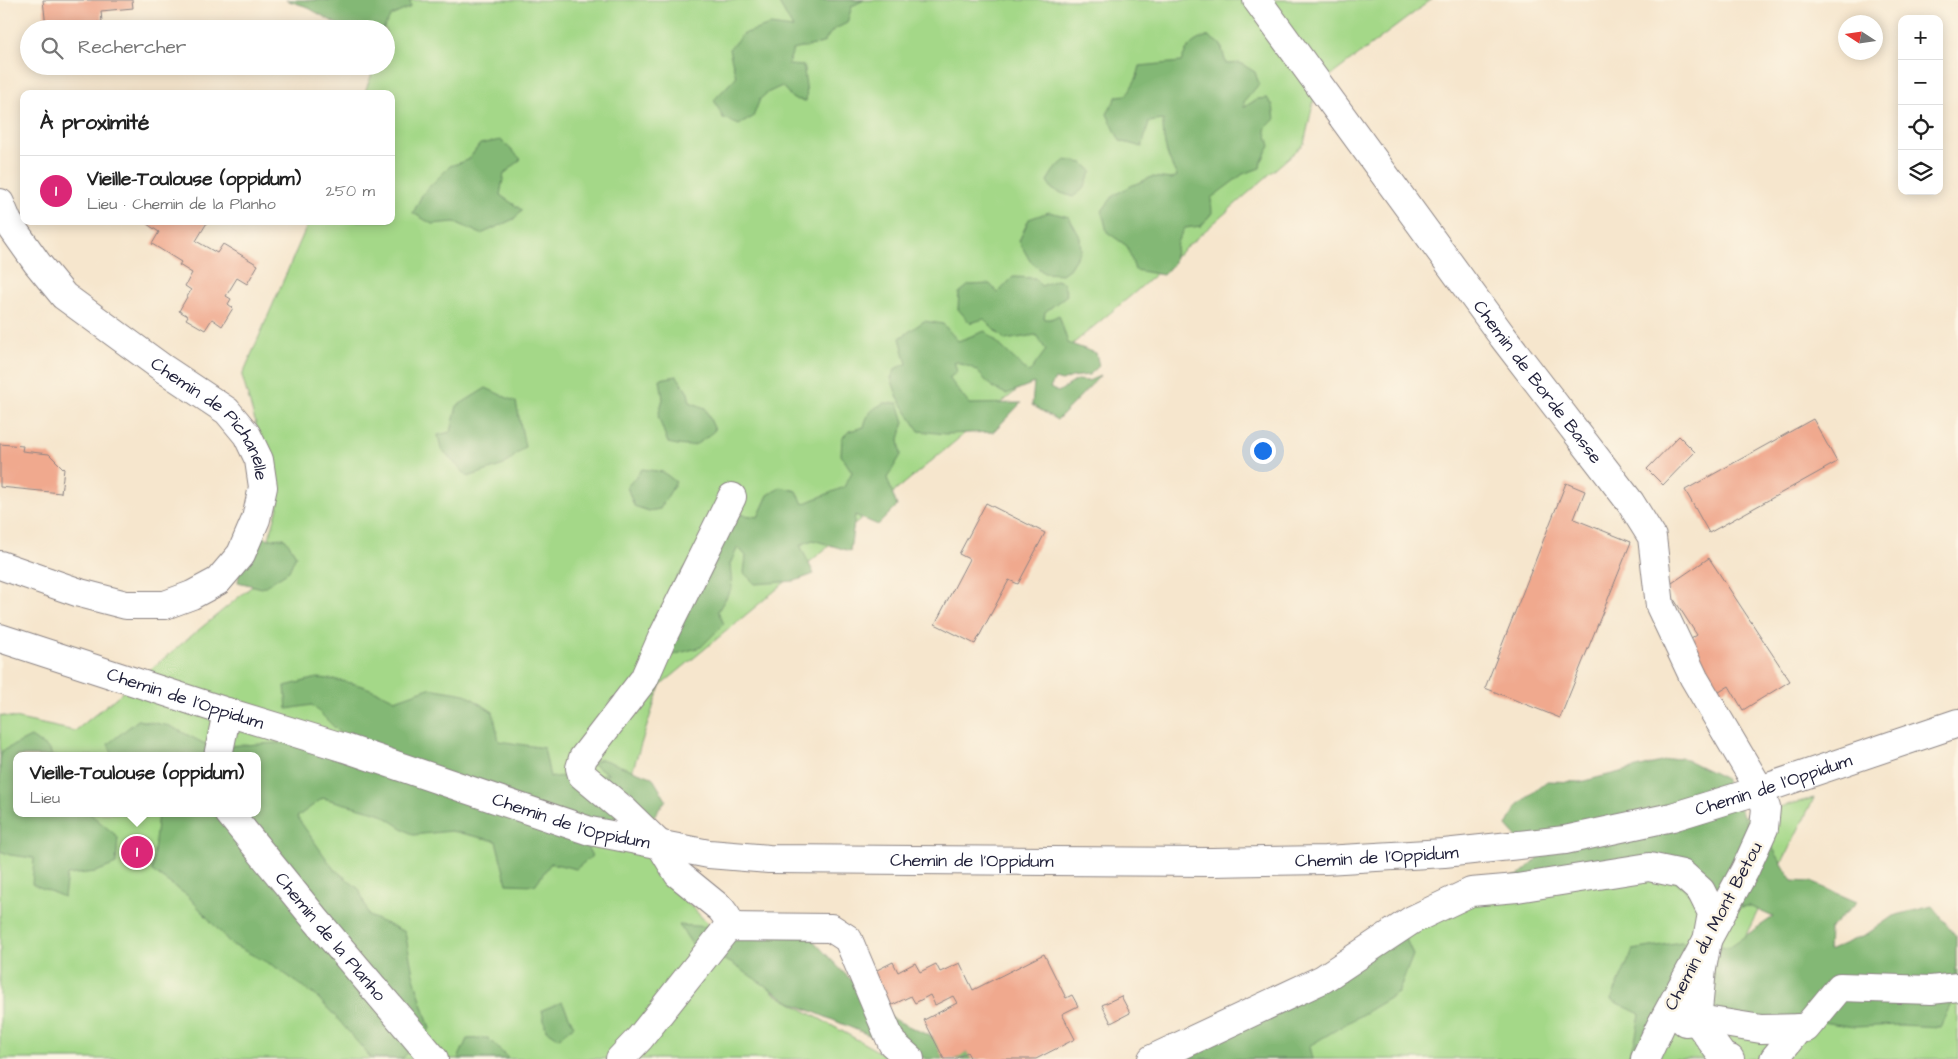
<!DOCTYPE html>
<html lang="fr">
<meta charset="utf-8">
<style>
:root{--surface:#fff;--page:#f2f2f2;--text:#222;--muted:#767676;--line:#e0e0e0;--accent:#db2777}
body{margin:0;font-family:"Architects Daughter",sans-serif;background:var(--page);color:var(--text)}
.controls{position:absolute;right:15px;top:15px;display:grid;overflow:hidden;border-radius:10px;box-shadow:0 2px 12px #0003}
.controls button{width:45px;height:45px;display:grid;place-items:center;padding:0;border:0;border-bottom:1px solid var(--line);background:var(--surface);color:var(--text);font:25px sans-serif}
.compass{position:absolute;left:1838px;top:15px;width:45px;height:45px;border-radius:50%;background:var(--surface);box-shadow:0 2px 12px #0003;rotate:282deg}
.you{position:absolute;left:1262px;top:450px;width:18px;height:18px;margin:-12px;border:4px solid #fff;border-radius:50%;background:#1a73e8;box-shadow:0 0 0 8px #1a73e833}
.badge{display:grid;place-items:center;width:32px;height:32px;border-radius:50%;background:var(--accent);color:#fff;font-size:16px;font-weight:700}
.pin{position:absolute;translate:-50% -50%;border:2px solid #fff;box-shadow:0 1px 5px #0006}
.popup{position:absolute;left:13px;top:752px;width:248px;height:65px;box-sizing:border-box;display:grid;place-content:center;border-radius:10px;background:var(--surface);filter:drop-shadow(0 1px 4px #0005);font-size:16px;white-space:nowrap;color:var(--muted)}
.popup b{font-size:19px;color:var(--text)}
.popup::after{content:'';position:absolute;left:50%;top:100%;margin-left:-10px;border:10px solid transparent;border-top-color:var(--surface)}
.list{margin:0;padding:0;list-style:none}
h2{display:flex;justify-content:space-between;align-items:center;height:65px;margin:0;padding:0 20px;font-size:21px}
h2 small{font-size:16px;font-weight:400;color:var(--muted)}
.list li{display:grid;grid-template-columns:32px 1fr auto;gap:15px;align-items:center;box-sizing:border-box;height:70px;padding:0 20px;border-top:1px solid var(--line)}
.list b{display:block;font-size:19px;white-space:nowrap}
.list p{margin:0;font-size:16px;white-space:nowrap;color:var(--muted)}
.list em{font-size:16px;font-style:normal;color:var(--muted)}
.icon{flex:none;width:28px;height:28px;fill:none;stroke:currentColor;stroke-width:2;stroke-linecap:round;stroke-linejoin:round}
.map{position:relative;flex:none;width:1958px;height:1059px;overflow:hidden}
.search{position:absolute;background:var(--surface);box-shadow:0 2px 12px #0003;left:20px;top:20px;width:375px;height:55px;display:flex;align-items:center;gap:12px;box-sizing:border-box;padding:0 18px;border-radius:28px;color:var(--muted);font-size:19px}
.panel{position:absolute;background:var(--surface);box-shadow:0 2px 12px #0003;left:20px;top:90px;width:375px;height:135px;border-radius:10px}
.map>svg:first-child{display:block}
.green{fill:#a4d888;stroke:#637d62;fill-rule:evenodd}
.forest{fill:#83b874;stroke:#526d58}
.building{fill:#f0a98e}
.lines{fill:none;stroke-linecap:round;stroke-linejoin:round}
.minor-casing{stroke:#8c8484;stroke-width:30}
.minor{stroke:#fff;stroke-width:28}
.labels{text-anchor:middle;stroke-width:5;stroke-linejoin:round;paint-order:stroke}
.street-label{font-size:18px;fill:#22223b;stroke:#fcf5e5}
</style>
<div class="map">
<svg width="1958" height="1059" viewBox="0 0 1958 1059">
<rect width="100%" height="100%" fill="#fcf5e5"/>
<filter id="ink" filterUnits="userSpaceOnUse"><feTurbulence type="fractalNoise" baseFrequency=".02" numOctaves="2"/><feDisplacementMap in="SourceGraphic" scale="10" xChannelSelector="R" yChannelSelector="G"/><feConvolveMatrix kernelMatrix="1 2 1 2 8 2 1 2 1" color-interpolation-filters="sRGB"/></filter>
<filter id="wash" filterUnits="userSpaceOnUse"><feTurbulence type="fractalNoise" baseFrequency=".0096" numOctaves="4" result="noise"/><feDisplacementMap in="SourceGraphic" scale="20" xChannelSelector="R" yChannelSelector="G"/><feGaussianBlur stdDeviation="1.12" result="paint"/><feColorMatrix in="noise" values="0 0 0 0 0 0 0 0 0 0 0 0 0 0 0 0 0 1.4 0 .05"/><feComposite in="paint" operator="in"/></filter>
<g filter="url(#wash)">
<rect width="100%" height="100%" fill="#f6e6cd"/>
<path class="green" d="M325,0H1431L1317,86L1304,144L1133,294L660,686L630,778L666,880L775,994L892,1059H0V715L75,731L256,583L279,504L242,376L309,221H391V94H364L375,66H386V29H350ZM17,756H257V813H17Z
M1814,798L1728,971L1958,970V1059H1203L1455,892Z"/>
<path class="forest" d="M286,0H410L411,7L391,16L383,29H348L342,27L305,6Z
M777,0H864L852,6L847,23L833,30L823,43L793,50L788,65L804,66C804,79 808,89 806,101L793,99L782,86L767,93L760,99L753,117L739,125L723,118L714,100L736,77L729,49L743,34L770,25L793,28Z
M1208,36L1221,45L1226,64L1240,63L1255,72L1259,84L1244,102V107L1258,99L1267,98L1273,106L1275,119L1265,129L1270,146L1261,162L1260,168L1243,174L1211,198L1212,213L1201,226L1185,228L1177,242L1174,263L1163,275L1135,270L1127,246L1107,232L1102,211L1114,195L1133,185L1152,177L1172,179L1177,176C1166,155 1163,143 1163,120L1149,122L1142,147L1120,141L1107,114L1117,96L1127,95L1137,77L1140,66L1181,62C1187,46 1192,41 1208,36Z
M501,140L521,159L504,174L500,195L522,210L514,219L481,234L455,222L432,224L413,213L423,193L450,166L468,160L480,144Z
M1065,160L1083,163L1092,171L1083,189L1073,197L1053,190L1047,181L1054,170Z
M1049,212L1069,217L1080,237L1081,250L1069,269L1062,274L1044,273L1030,261L1019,241L1029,219Z
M1013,277L1035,278L1041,286L1056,280L1063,282L1067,295L1045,312L1044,319H1051L1059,315L1068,343L1096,353L1099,366L1089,375L1072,377L1062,381L1055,379L1050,388L1058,392L1077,380L1088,381L1100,376L1057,420L1032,405L1034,383L1006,394L992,387L975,369L954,361L957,372L949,378L969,404L1021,403L993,432L946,434L919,431L898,398L891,378L896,368L907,364L900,338L924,321L943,324L958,341L985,331L1029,373L1046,350L1036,335L1005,340L984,319L970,323L958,309L959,293L969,285L990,284L998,293Z
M677,376L688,393L690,402L705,408L715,430C696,446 694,449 668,443L658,416L663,399L660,379Z
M486,388L516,402L525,447L504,465L468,477L441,449L438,435L451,432L457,406Z
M884,403H898L904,422L899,439L901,455L887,478L897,506L878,525L855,515L850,551L813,540L800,545L814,574L795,581L755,584L744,573L746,556L738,547L730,564L732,588L718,611L724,624L701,647L658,659L693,600L674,581L682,571L738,514L758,517L768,495L781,487L797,491L803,504L844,487L852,472L841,455L842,438L849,431L864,427C867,413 872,409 884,403Z
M642,469L663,472L676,482L660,509L649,511L634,506L627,487Z
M258,534L269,539L285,538L296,555L289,571L262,588L238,582L241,554Z
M317,678C345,679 370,687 395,700L429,688L465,694L493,712L499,741L544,748L550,777L609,774L591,763L601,759L652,777L666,800L643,830L585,843L592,856L576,869L551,863L535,885L507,884L496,841L451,831L413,835L379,813L323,798L297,817L333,868L359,889L369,916L405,932L413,974L430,1029L402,1059L371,1058L336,1017L316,996L274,966L231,944L188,896L152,871L158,813H257V756H113L108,744L138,720L170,726L211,747L277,743L383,754L343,736L312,705L287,709L285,686Z
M31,737L50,750L52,756H17V813H89L118,837L116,864L96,872L67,875L64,897L32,884L34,858L10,855L0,851V760L2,751Z
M1681,757L1724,778L1749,827L1768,840L1792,881L1811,882L1857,902L1829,929L1828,951L1867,934L1893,916L1932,906L1956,936V993L1940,1027L1899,1025L1854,1027L1803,1019L1729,1017L1683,1008L1635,1059H1627L1635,1041L1640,1014L1611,1000L1633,950L1681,942L1729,947L1773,917L1749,906L1708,911L1664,870L1512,882L1549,847L1529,851L1507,826L1517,806L1547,781L1580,782Z
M679,925L806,933L843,972L893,1019L980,1059H926L790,1002L731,963L694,947Z
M1403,932L1413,955L1398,993L1309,1046L1312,1059H1167Z
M562,1002L574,1026L558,1038L546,1030L542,1010Z
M488,1038L509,1059H458L467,1039Z"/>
<g id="blocks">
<path class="building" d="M43,0H132L133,8L101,11L102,22L46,27Z
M148,221H208L196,241L217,253L223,244L258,265L247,284L237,278L226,296L231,299L228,304L233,308L222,326L212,319L205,330L186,319L188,316L179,311L191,290L185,286L192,273L179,265L181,262L152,244L159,232L147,224Z
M1813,419L1837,462L1709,533L1685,490Z
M1679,436L1695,452L1663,485L1647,469Z
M0,444L23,446L22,451L49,454L64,469L61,493L0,487Z
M1566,483L1585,491L1574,519L1631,542L1560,718L1485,688Z
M986,503L1045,533L1018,584L1009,580L975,644L935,624L969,559L959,554Z
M1709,558L1790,681L1743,710L1729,686L1716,694L1684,644L1697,635L1666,587Z
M1044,954L1066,998L1072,995L1078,1006L1062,1014L1075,1039L1036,1059H971L967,1052L955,1059H944L924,1020L957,1003L953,996L935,1005L930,995L915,1003L911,996L888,1007L871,973L893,962L898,972L915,963L920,972L936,964L940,972L960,963L973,990Z
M1121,996L1130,1013L1111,1023L1102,1005Z"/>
</g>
</g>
<g filter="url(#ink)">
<use href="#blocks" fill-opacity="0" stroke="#8c8484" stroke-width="1"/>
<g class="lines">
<defs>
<g id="minor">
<path id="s1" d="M1257,0L1503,337L1630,502L1652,537L1660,606L1694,678L1760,790L1766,808L1764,828L1745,870L1661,1025L1645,1059"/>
<path id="s2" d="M0,203L8,222L37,263L64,296L164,369L227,411L247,435L259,460L263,487L256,519L241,554L218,581L192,595L165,605H126L80,593L0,565"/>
<path id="s3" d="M0,638L227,712L345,748L590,831L709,854L769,859L1212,862L1325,860L1444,853L1565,840L1672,817L1760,790L1958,723"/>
<path d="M218,756L227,712"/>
<path id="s4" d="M229,813L312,915L434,1059"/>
<path d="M728,927L727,917L721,909L678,874L661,846L625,811L582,775L580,768L583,758L644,679L662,638L732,497"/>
<path d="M1685,1022L1705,1020L1761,1029L1806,1028L1840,987L1931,990L1958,987"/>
<path d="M620,1059L640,1038L728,927L831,928L848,939L892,1043L910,1059"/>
<path d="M1152,1059L1323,979L1412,920L1471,892L1517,888L1649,867L1682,874L1701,891L1712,913L1702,969L1697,1021L1723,1057L1730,1059"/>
<path d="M1774,1059L1799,1028"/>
</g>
</defs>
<use href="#minor" class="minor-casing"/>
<use href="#minor" class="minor"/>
</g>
</g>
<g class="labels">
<g class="street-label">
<text dy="6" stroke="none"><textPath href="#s1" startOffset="474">Chemin de Borde Basse</textPath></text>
<text dy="6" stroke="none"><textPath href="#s2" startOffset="308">Chemin de Pichanelle</textPath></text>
<text dy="6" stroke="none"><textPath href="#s3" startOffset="195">Chemin de l'Oppidum</textPath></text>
<text dy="6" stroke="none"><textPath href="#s3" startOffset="1815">Chemin de l'Oppidum</textPath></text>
<text dy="6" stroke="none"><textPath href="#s3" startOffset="600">Chemin de l'Oppidum</textPath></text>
<text dy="6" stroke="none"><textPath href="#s3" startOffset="1410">Chemin de l'Oppidum</textPath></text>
<text dy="6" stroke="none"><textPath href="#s3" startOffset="1005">Chemin de l'Oppidum</textPath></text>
<text transform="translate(1713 926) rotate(-62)" y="6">Chemin du Mont Betou</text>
<text dy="6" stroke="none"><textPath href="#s4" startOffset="160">Chemin de la Planho</textPath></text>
</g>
</g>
</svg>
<div class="controls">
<button>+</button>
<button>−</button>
<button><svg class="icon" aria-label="locate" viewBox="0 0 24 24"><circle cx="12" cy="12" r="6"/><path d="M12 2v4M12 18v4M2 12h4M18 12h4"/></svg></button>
<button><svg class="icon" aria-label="layers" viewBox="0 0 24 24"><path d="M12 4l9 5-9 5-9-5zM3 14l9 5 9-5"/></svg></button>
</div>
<svg class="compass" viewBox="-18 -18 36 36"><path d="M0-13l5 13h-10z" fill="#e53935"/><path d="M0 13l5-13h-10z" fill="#767676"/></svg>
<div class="you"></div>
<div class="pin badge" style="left:137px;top:852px">1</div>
<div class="popup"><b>Vieille-Toulouse (oppidum)</b>Lieu</div>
<div class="search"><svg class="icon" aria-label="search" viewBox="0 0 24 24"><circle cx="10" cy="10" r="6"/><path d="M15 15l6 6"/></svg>Rechercher</div>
<section class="panel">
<h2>À proximité<small></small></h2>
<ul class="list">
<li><span class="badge">1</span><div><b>Vieille-Toulouse (oppidum)</b><p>Lieu · Chemin de la Planho</p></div><em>250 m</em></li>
</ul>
</section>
</div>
